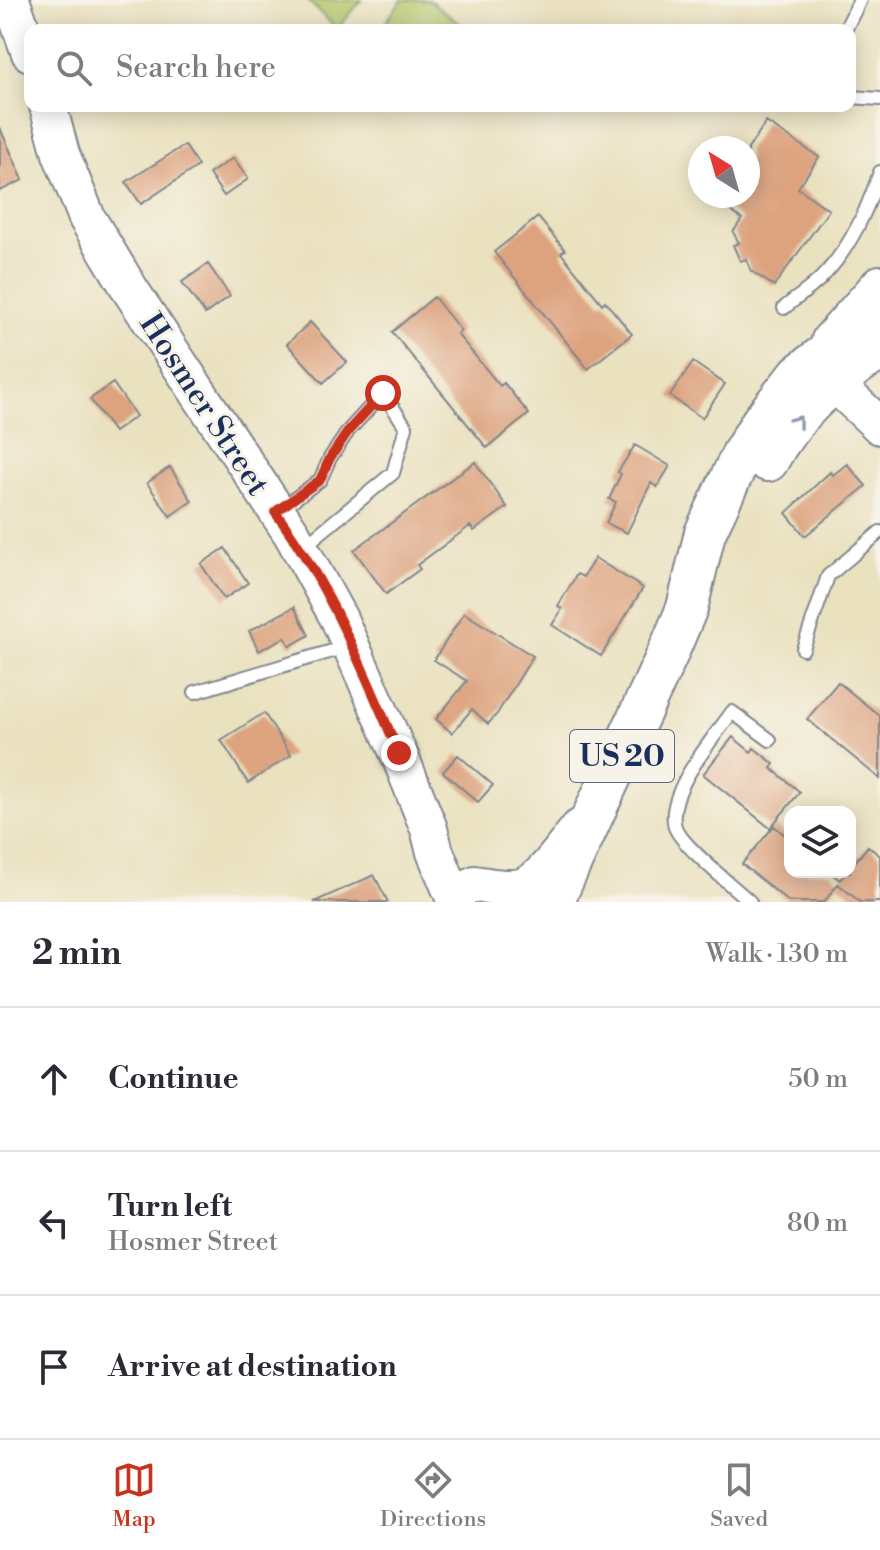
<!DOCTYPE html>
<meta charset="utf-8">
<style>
:root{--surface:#fff;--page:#f2f2f3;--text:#2b2b33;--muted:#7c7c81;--line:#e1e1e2;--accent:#c8321e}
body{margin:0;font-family:"Libre Bodoni",serif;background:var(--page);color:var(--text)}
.controls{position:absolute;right:24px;bottom:24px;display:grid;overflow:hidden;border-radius:16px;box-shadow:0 4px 20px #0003}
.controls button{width:72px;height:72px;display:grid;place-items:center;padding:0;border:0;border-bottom:2px solid var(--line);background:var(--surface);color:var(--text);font:40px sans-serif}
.compass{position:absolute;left:688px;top:136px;width:72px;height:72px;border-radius:50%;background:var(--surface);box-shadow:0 4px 20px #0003;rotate:323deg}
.stop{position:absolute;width:24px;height:24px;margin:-18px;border:6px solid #c8321e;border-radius:50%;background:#fff}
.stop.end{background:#c8321e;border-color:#fff;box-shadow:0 2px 8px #0008}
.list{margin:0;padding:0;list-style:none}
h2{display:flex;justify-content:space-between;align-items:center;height:104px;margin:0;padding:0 32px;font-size:34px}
h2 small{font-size:26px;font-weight:400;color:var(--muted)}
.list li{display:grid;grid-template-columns:52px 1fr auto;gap:24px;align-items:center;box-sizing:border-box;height:144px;padding:0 32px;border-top:2px solid var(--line)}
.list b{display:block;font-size:30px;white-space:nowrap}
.list p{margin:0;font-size:26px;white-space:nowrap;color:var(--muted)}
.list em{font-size:26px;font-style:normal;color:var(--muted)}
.icon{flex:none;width:44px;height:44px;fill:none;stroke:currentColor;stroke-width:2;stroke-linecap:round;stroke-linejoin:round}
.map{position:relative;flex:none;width:880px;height:902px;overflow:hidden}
.search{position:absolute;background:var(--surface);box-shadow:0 4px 20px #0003;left:24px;right:24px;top:24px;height:88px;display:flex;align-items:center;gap:20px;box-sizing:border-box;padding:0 28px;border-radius:16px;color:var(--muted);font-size:30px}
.sheet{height:536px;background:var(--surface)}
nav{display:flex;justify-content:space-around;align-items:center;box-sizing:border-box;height:112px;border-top:2px solid var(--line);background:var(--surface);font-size:22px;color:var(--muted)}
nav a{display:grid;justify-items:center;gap:4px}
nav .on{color:var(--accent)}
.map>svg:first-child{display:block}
.green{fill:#b4c76a;stroke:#687b64;stroke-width:2}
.building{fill:#dda37f}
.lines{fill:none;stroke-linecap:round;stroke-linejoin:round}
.lane-casing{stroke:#82888e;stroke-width:16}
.secondary-casing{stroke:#82888e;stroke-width:40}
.primary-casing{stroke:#82888e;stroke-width:44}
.lane{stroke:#fff;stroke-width:12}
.secondary{stroke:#fff;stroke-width:36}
.primary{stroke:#fff;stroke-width:40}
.oneway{stroke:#8d97ae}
.route{stroke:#c8321e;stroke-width:10}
.labels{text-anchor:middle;stroke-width:6;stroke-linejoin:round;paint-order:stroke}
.shield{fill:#f7f3e8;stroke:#5d6a87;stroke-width:2}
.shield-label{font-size:30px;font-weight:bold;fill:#1b2f5e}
.street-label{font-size:32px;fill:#1b2f5e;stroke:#f7f3e8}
</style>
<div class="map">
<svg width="880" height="902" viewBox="0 0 880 902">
<rect width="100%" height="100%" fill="#f7f3e8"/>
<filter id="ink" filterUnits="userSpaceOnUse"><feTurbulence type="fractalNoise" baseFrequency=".0125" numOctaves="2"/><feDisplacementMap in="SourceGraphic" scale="16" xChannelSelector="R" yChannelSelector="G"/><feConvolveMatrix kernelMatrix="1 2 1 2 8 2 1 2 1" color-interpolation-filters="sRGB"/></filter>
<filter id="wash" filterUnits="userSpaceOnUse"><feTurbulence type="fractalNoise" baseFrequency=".006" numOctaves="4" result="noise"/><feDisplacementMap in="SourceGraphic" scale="32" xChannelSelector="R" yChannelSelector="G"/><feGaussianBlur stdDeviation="1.8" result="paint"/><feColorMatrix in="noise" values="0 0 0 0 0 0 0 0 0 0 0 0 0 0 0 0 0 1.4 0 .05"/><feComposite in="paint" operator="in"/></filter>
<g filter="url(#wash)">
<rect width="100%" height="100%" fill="#eae1bf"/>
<path class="green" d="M307,0H362L337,29Z
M402,0H429L468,30H386L382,27Z"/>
<g id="blocks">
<path class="building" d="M766,122L819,157L798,188L829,210L774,286L751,271L746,259L740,261L733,245L739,243L733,232L742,219L709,196H748V149Z
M0,128L23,180L0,191Z
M185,145L198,166L141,204L126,182Z
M233,158L248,179L224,196L209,174Z
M538,217L565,250L561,253L602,304L605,301L632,334L588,369L494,252Z
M208,264L230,296L205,314L182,282Z
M434,297L461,331L457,334L500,386L504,383L529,414L487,448L392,332Z
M310,322L347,362L323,383L287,344Z
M693,362L725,384L702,418L670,396Z
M113,383L136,416L114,432L90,399Z
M635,445L670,466L657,487L651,483L627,533L606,523L616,502L609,499L621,474L618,472Z
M475,462L507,507L474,531L470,526L417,565L420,569L386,594L354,550Z
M847,464L866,486L805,536L786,513L830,472L833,475Z
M170,467L192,501L170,516L147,483Z
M225,548L248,583L224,599L201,564Z
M595,558L643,588L601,656L552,625L562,609L558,606L577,574L583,577Z
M294,607L309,635L290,646L285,637L259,651L249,631Z
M464,613L533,656L497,714L488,724L472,709L452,733L436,719L467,681L434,660Z
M838,682L880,716V779L807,719Z
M264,713L291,755L248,783L221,740Z
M733,737L751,752L754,748L774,764L771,768L800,792L770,828L703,774Z
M458,755L493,785L478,802L443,772Z
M774,826L790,839V872H829L840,880L846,872H850V868L868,846L880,856V902H860L838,884L824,902H789L742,864Z
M374,875L388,902H314Z"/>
</g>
</g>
<g filter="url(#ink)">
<use href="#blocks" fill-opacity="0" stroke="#82888e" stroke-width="2"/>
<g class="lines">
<defs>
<path id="lane" d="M845,30L860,0
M850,97L880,99
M784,308C796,298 812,288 823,276C851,247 867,210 880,172
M278,511L320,480L330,458L349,430L383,393L406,427L393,473L303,547
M803,649L828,576L880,532
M195,692L349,646
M750,902C734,887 681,845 675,827C665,793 713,739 732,712L770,740"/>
<path id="secondary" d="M11,0L30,53
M48,106L61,154L87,218L131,291L292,534L339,619L401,759L429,829L435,852L456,902
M830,340L880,284
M834,383L880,426
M475,884C491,886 511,892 526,885C545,877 566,843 579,828"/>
<path id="primary" d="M768,461C793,414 835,377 880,350
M553,902L668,653L687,608L705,533L742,454L762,421L799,374L859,328L880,317"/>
</defs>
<use href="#lane" class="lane-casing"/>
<use href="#secondary" class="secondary-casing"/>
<use href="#primary" class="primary-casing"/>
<use href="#lane" class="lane"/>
<use href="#secondary" class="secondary"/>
<use href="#primary" class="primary"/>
</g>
<defs><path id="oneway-chevron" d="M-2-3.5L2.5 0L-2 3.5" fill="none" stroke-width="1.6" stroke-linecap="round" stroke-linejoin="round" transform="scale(2)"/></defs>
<use class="oneway" href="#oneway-chevron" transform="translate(797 421) rotate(-52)"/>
</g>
<g class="lines" filter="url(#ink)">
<path class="route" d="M383,393L349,430L330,458L320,480L275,512C330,585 363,671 399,753"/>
</g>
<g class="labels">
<rect class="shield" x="570" y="730" width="104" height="52" rx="6"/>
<g class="shield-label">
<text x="622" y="766">US 20</text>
</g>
<g class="street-label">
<text transform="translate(205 404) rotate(57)" y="11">Hosmer Street</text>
</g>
</g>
</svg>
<div class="controls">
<button><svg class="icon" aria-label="layers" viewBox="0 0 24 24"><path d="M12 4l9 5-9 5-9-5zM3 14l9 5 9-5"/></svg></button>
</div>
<svg class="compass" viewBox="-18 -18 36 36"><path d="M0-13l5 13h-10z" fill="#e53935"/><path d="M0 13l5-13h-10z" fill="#7c7c81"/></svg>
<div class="stop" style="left:383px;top:393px"></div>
<div class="stop end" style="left:399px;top:753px"></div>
<div class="search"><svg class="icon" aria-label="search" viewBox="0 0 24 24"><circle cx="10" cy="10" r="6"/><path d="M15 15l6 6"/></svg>Search here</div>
</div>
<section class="sheet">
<h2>2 min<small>Walk · 130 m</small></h2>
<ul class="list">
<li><svg class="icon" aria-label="ahead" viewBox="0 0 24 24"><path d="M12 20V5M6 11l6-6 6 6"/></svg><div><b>Continue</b></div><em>50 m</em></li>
<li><svg class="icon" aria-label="left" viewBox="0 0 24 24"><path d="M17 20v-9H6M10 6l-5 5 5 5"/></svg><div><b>Turn left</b><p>Hosmer Street</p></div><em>80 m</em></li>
<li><svg class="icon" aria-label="arrive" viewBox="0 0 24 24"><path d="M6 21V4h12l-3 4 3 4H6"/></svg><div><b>Arrive at destination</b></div></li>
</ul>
</section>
<nav>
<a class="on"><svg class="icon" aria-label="map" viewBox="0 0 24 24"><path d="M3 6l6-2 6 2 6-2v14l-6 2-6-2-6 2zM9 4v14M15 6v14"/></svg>Map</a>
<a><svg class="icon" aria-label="directions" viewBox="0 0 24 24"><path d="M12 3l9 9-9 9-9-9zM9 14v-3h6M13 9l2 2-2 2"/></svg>Directions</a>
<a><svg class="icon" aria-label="saved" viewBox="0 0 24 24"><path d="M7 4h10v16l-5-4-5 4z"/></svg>Saved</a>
</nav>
